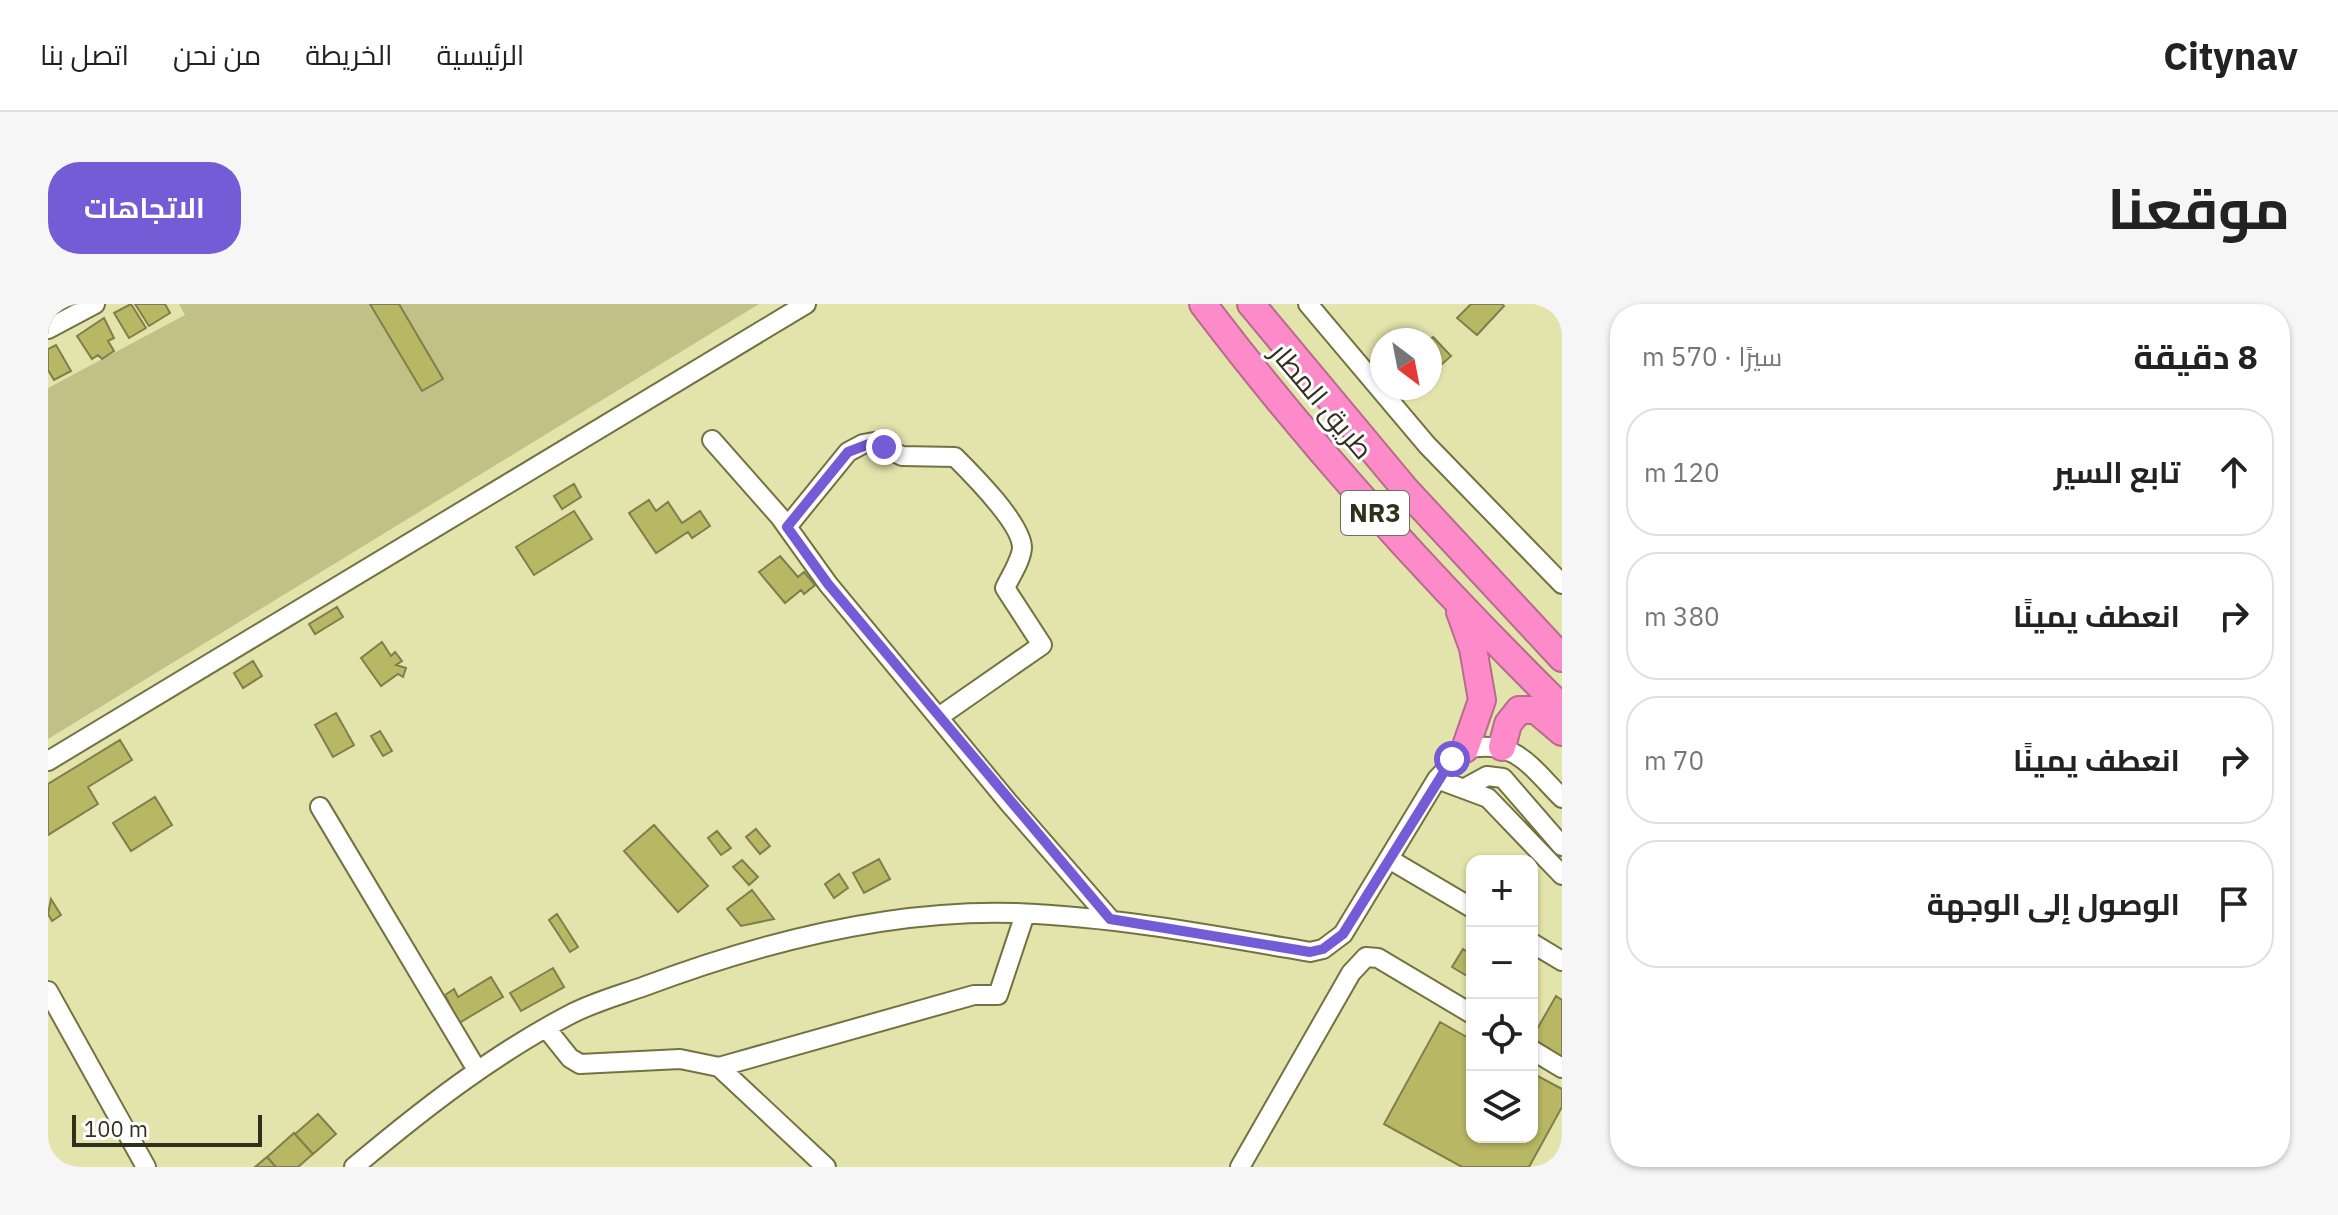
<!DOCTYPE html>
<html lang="ar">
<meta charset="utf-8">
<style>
:root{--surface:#fff;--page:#f6f6f6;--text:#222;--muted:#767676;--line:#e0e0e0;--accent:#735cd6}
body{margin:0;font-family:"IBM Plex Sans",Cairo,sans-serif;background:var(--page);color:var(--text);direction:rtl}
.controls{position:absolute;right:24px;bottom:24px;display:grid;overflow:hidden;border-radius:16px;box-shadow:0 2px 6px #0004}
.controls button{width:72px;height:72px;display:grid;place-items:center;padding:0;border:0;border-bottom:2px solid var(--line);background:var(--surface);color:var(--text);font:40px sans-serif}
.compass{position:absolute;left:1322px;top:24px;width:72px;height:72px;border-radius:50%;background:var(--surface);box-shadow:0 2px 6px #0004;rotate:148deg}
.scale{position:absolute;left:24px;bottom:20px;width:190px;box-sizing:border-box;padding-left:8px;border:4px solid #31311b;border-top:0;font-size:22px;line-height:28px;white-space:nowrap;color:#31311b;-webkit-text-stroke:6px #fff;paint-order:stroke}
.stop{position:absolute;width:24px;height:24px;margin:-18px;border:6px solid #735cd6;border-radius:50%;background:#fff}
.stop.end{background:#735cd6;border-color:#fff;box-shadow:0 2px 8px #0008}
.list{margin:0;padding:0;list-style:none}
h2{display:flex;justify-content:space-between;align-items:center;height:104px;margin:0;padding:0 32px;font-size:34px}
h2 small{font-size:26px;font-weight:400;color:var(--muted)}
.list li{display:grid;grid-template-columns:52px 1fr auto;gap:24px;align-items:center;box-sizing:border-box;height:128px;margin:0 16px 16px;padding:0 16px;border:2px solid var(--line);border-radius:32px}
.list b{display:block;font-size:30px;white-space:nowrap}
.list em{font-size:26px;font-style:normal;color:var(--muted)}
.icon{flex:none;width:44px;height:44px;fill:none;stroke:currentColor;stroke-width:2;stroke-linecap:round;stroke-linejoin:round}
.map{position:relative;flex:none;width:1514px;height:863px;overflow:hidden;direction:ltr;border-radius:32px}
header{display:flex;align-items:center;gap:48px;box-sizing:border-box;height:112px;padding:0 40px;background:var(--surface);border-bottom:2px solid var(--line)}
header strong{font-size:38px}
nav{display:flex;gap:44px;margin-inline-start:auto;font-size:28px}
.intro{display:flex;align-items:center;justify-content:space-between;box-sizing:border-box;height:192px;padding:0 48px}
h1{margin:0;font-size:56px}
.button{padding:20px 36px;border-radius:32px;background:var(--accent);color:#fff;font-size:28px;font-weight:700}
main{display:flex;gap:48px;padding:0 48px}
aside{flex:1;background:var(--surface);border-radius:32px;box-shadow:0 2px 6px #0004}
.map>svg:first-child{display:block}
.green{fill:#c0c087}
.building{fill:#b8b764;stroke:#807f4c;stroke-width:2}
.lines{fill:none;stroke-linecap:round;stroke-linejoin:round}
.minor-casing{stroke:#737240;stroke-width:22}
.highway-casing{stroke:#b66c8c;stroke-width:30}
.minor{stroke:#fff;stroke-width:18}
.highway{stroke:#fd8bc9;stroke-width:26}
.route{stroke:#735cd6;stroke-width:10}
.labels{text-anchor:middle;stroke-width:6;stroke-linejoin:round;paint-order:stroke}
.shield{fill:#fff;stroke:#6f6f5f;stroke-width:2}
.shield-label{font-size:26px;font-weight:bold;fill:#31311b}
.street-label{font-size:28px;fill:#31311b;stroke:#fff}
</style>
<header>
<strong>Citynav</strong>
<nav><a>الرئيسية</a><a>الخريطة</a><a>من نحن</a><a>اتصل بنا</a></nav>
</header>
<div class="intro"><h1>موقعنا</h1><a class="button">الاتجاهات</a></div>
<main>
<aside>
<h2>8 دقيقة<small>سيرًا · 570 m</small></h2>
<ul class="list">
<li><svg class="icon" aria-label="ahead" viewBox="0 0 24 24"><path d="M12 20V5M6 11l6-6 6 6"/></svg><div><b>تابع السير</b></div><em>120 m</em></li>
<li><svg class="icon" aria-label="right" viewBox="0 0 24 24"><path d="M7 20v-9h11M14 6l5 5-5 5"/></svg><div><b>انعطف يمينًا</b></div><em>380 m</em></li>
<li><svg class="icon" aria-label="right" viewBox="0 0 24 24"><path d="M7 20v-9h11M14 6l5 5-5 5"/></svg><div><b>انعطف يمينًا</b></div><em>70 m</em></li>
<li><svg class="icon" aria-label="arrive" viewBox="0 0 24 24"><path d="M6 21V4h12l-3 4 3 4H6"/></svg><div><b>الوصول إلى الوجهة</b></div></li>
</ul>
</aside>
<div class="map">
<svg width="1514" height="863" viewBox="0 0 1514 863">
<rect width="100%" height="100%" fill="#e3e3ac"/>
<path class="green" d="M131,0H711L0,435V84L137,11Z"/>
<path class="building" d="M83,0L98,24L81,34L66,9Z
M87,0H117L122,9L101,22Z
M322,0H351L395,75L374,87Z
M1423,0H1454L1456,2L1429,31L1409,14Z
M56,14L66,34L60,37L66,47L54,55L50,51L44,55L29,32Z
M1385,33L1403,52L1382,71L1381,36Z
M8,41L23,67L6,76L0,66V45Z
M526,180L533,193L514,205L506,192Z
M601,196L608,207L620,198L634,219L652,207L662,222L644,234L640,228L608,249L581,209Z
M526,207L544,235L486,271L468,243Z
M732,252L750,273L756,268L767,281L756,290L753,286L737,299L711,268Z
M289,303L295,313L267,330L261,320Z
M334,338L343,352L347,348L354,357L348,361L358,364L355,373L350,370L333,382L313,354Z
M205,357L214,372L195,384L186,369Z
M288,409L306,441L285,453L267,421Z
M332,427L344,447L335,452L323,432Z
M72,436L84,456L40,483L50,500L0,531V480Z
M107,493L124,521L83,547L65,519Z
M606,521L660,582L630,608L576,547Z
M708,525L722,542L712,550L698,533Z
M669,527L683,544L673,551L660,534Z
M831,555L842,575L816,589L805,569Z
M694,556L710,573L701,581L685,563Z
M791,570L800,584L786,594L777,580Z
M704,586L726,615L693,622L679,605Z
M3,595L13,611L4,617L0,610Z
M509,610L530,643L522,648L501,616Z
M1415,645L1424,651V675L1404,663Z
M505,664L516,683L473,707L462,689Z
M443,673L455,693L411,719L397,691L406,685L410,693Z
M1508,692L1514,696V753L1484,734Z
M1392,718L1424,736V833H1484V769L1514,785V803L1481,863H1414L1336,820Z
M270,810L288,830L265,850L247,830Z
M246,829L265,850L250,863H228L219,853Z
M219,853L228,863H207Z"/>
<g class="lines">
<defs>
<path id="minor" d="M1260,0L1379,141L1514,280
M0,25L47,0
M664,136L732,213L780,280L961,499L1062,615
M739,223L800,148L815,140L826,138L854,152L907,153C924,170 973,219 974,243C974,255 962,273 957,284L994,341L892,412
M0,457L758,0
M1389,475L1440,494L1514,571
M1419,483L1439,472L1455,474L1514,542
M272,503L429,766
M1341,555L1424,604
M1484,639L1514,657
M0,687L98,863
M498,724L522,754L532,760L632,755L671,763L778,863
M1484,746L1514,764
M671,763L926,691H950L977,610
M306,863C374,806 444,751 523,710C546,698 572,691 597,682C714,638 841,605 968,609C1068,613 1164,631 1262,648L1275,645L1295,630L1389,475L1417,445C1467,434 1482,462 1514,494
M1192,863L1303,669L1318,653L1330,654L1424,710"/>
<path id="highway" d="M1155,0C1264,144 1385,277 1514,404
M1203,0L1358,186L1514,354
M1412,308L1425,344L1434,396L1417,445
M1454,443L1460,420L1471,406H1488L1514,428"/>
</defs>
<use href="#minor" class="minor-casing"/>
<use href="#highway" class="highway-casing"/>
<use href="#minor" class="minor"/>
<use href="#highway" class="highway"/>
</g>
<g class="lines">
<path class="route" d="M836,143L826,138L800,148L739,223L780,280L1062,615L1262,648L1275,645L1295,630L1404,455"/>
</g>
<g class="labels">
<rect class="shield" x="1293" y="187" width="68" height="44" rx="6"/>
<g class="shield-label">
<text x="1327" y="218">NR3</text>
</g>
<g class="street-label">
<text transform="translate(1274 97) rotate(50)" y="10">طريق المطار</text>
</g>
</g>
</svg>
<div class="controls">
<button>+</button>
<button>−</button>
<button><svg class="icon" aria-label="locate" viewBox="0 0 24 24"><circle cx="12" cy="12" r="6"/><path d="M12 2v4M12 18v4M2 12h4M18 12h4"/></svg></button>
<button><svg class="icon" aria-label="layers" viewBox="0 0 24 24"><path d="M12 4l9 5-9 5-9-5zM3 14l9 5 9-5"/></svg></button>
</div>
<svg class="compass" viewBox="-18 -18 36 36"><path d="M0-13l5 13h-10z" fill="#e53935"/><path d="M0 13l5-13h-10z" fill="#767676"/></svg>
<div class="scale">100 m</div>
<div class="stop" style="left:1404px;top:455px"></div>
<div class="stop end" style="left:836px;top:143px"></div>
</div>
</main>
